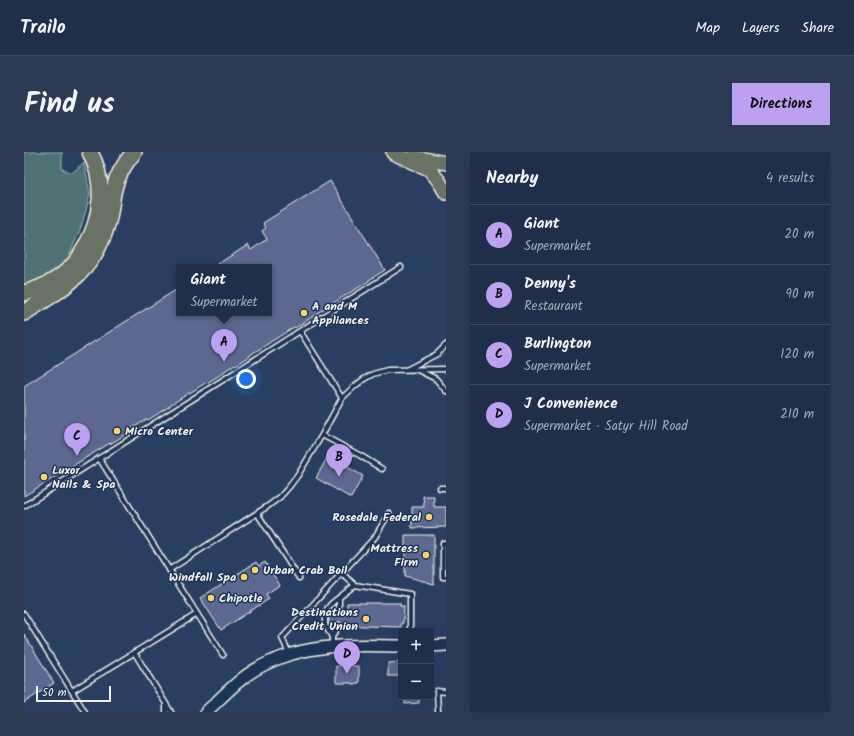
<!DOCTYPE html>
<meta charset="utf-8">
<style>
:root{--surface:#1f2f4a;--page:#2c3b54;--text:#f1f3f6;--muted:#a1a9b5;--line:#3c4a62;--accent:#bca0f2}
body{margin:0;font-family:Kalam,sans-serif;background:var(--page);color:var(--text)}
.controls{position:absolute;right:12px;bottom:12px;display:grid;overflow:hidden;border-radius:0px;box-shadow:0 4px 16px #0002}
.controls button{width:36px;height:36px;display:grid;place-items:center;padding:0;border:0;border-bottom:1px solid var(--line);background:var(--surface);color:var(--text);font:20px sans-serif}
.scale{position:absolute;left:12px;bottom:10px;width:75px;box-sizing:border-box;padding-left:4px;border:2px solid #f4f1e8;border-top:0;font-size:11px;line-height:14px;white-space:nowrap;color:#f4f1e8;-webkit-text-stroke:3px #1d3557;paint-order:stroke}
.you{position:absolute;left:222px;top:227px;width:14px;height:14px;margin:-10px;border:3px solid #fff;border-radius:50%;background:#1a73e8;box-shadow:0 0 0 6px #1a73e833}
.badge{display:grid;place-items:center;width:26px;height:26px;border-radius:50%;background:var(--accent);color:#111;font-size:13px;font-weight:700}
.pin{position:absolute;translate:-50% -33px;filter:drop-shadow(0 1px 2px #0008)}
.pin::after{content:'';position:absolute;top:21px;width:14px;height:12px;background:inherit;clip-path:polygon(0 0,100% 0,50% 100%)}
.popup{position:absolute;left:152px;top:112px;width:96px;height:52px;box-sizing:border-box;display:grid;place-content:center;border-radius:0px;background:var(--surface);filter:drop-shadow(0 1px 3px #0005);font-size:13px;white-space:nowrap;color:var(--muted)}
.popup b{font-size:15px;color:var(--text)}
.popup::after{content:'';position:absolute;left:50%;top:100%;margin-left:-8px;border:8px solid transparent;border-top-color:var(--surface)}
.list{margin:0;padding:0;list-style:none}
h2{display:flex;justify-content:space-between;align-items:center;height:52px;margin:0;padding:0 16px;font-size:17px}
h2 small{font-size:13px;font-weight:400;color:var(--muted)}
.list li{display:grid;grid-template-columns:26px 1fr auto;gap:12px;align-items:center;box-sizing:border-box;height:60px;padding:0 16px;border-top:1px solid var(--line)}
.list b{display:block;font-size:15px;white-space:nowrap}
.list p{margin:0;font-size:13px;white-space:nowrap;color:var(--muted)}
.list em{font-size:13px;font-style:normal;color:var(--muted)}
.map{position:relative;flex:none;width:422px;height:560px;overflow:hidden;border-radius:0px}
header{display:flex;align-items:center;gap:24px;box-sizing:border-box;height:56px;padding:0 20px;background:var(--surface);border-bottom:1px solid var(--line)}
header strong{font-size:19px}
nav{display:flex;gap:22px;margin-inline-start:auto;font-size:14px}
.intro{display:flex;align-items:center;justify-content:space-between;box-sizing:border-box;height:96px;padding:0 24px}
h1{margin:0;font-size:28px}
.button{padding:10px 18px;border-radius:0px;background:var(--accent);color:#111;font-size:14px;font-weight:700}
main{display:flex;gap:24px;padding:0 24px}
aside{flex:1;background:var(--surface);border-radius:0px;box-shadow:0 4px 16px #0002}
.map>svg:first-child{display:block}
.green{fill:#4d7273;stroke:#a0b2ae}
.building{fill:#5b6890;stroke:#f4f1e8}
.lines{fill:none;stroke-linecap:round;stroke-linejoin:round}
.service-casing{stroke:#f4f1e8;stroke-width:7}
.tertiary-casing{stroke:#f4f1e8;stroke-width:14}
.primary-casing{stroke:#f4f1e8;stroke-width:16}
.motorway-casing{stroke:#f4f1e8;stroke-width:18}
.service{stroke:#1d3557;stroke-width:4}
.tertiary{stroke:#1d3557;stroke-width:11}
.primary{stroke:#6a7165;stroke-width:13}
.motorway{stroke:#6a7165;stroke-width:15}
.poi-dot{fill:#ffd166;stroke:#1d3557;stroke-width:1.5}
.labels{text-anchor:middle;stroke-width:3;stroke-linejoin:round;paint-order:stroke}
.poi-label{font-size:12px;font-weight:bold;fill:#f4f1e8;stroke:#1d3557;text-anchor:start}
</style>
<header>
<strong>Trailo</strong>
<nav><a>Map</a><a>Layers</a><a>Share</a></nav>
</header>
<div class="intro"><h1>Find us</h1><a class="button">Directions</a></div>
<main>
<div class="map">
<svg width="422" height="560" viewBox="0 0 422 560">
<rect width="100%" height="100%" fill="#293f62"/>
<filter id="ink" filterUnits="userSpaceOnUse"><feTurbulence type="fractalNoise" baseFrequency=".025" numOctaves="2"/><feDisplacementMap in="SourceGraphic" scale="8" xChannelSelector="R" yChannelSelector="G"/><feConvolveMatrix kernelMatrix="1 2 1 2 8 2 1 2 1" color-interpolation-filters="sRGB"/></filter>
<g filter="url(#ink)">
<path class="green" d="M0,0H38V17L48,21L60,10L66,42L61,62L56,78L43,109L26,125L6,132L0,131Z"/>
<path class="building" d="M306,29L361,118L345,128V129L293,161V162L271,176L270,175L226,203V204L212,213L211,212L199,220V221L183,231V230L146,253V254L124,268L123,267L106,278L107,279L86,292V291L0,344V234L155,136V161H245V115H189L224,93L227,98L243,87L238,79L242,76L239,71Z
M304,304L339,324L327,346L292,326Z
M399,344H410V355H422V375L388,376V355H400Z
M381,383H410V432L381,424Z
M232,410L235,414L241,410L256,433L242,442L245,447L197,478L176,446Z
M323,451H376V454H380L379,471H377V475L305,473V461L319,460V462H323Z
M0,482L30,531L0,551Z
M377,510V524H364V511Z
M312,514H335V531H332L331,532H328V531H312Z
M381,545H395V551L381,552Z"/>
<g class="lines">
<defs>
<path id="service" d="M276,179L318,246
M384,217L413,202L422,193
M394,218L412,227L422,239
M298,283L337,304L358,317
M75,306L199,503
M416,336H422
M0,354L377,115
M233,361L275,426
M422,391H419V425H422
M145,418L244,354L256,345L265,335L274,323L298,283L318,246L331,234L340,227L349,222L363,218L422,217
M318,422L331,433L386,442V479
M315,460V446
M0,462L61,560
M308,485L315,473
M308,493V485L301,473V462L303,457L308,451L331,433
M110,500L147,560
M265,501L258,486L351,385L365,361
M48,539L173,462
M414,559L413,539L422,540
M142,560V552"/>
<path id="tertiary" d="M407,494L422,493
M182,560C195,548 209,533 223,523C244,508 272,499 297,496C323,492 351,494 377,494"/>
<path id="primary" d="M369,1L405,17L415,29L422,41
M389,5L422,11"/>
<path id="motorway" d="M0,141C19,136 37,127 50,112C55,107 58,101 62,94C78,65 82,31 66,0
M0,161C39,136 69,121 83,73C87,61 87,49 90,37C93,23 101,11 110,0"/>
</defs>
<use href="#service" class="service-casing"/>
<use href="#tertiary" class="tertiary-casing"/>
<use href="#primary" class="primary-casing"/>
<use href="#motorway" class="motorway-casing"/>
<use href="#service" class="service"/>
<use href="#tertiary" class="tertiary"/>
<use href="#primary" class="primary"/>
<use href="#motorway" class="motorway"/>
</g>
</g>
<g class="poi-dot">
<circle cx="280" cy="161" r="4"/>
<circle cx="93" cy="279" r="4"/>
<circle cx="20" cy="325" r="4"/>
<circle cx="405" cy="365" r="4"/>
<circle cx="402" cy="403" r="4"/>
<circle cx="231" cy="418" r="4"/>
<circle cx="220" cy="425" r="4"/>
<circle cx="187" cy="446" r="4"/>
<circle cx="342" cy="467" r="4"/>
</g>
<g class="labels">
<g class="poi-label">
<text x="288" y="158">A and M<tspan x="288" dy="14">Appliances</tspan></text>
<text x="101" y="283">Micro Center</text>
<text x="28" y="322">Luxor<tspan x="28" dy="14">Nails &amp; Spa</tspan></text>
<text x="397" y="369" text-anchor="end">Rosedale Federal</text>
<text x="394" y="400" text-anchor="end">Mattress<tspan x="394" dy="14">Firm</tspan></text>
<text x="239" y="422">Urban Crab Boil</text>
<text x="212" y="429" text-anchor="end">Windfall Spa</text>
<text x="195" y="450">Chipotle</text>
<text x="334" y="464" text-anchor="end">Destinations<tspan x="334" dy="14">Credit Union</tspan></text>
</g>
</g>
</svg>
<div class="controls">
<button>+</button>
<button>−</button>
</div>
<div class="scale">50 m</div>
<div class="you"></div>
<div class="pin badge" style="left:200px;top:210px">A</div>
<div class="popup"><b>Giant</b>Supermarket</div>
<div class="pin badge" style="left:315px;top:325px">B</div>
<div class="pin badge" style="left:53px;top:304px">C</div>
<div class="pin badge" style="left:323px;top:522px">D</div>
</div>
<aside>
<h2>Nearby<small>4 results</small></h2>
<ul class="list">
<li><span class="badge">A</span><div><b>Giant</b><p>Supermarket</p></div><em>20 m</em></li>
<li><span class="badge">B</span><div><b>Denny's</b><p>Restaurant</p></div><em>90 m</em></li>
<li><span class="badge">C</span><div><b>Burlington</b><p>Supermarket</p></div><em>120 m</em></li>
<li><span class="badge">D</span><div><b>J Convenience</b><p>Supermarket · Satyr Hill Road</p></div><em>210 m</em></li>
</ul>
</aside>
</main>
